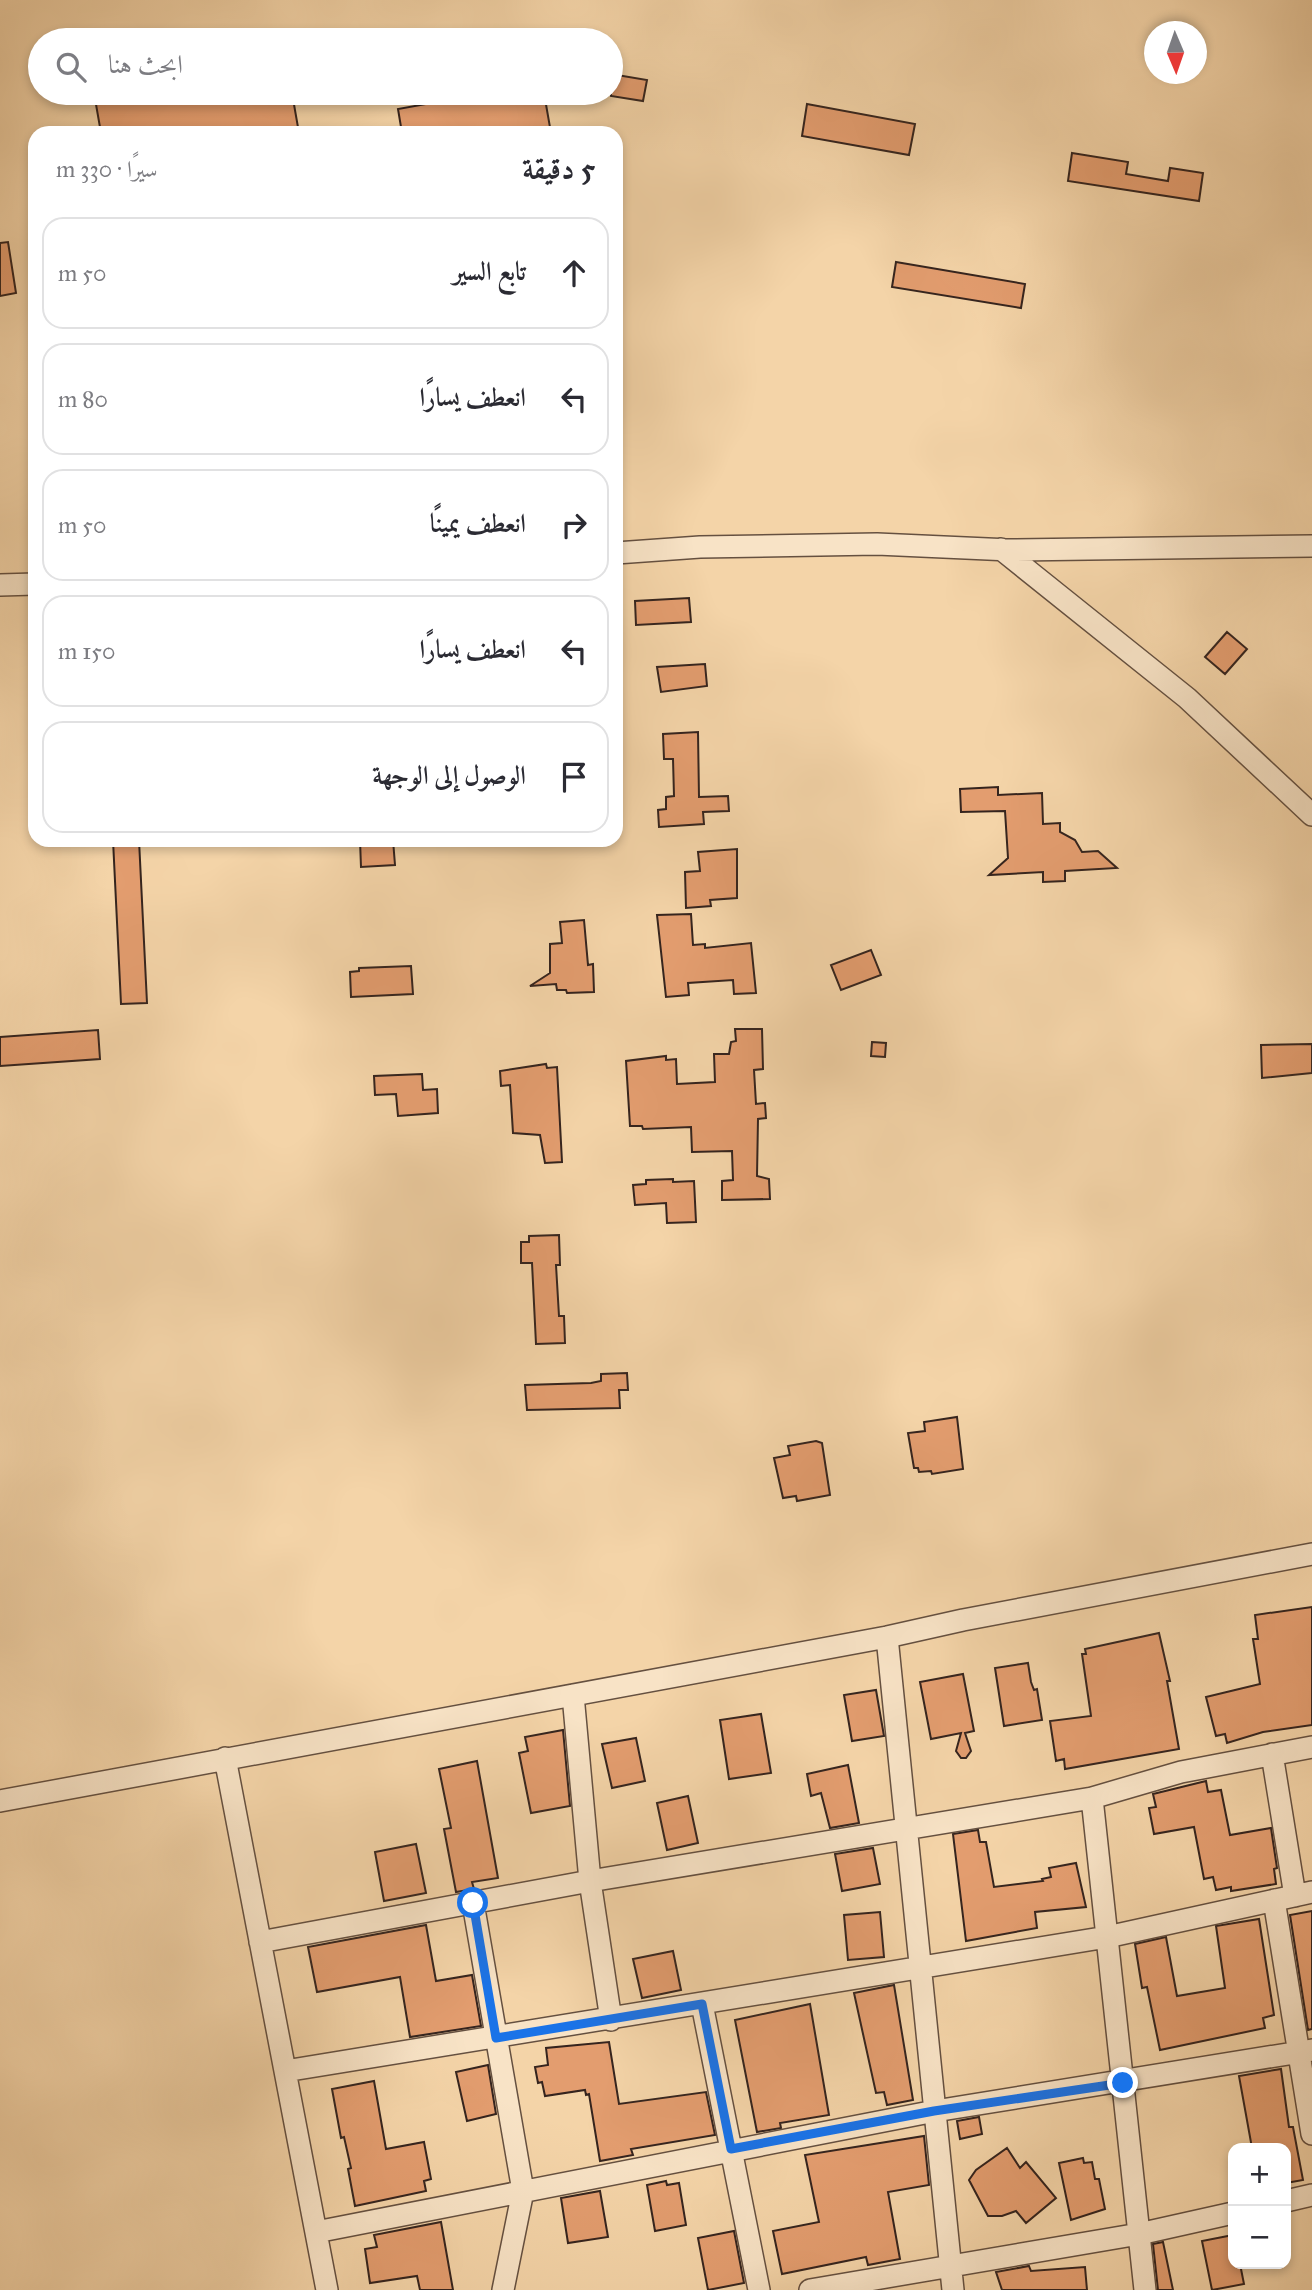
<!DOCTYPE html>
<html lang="ar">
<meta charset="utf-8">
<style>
:root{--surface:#fff;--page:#f7f7f7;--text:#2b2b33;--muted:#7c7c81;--line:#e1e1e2}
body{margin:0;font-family:"IM FELL Great Primer",Amiri,serif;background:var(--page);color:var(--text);direction:rtl}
.controls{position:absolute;right:21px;bottom:21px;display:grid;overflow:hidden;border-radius:14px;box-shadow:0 4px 10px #0003}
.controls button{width:63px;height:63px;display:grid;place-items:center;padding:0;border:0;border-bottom:2px solid var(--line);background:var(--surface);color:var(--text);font:35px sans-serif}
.compass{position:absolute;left:1144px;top:21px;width:63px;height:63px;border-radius:50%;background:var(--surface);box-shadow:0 4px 10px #0003;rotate:178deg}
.stop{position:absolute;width:21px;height:21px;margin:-16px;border:5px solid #1a73e8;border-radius:50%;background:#fff}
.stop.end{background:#1a73e8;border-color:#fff;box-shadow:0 2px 7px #0008}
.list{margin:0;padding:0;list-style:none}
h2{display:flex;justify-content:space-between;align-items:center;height:91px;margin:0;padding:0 28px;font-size:30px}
h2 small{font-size:23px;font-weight:400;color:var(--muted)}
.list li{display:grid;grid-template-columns:46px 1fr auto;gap:21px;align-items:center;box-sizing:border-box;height:112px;margin:0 14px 14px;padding:0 14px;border:2px solid var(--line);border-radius:21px}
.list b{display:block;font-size:26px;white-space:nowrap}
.list em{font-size:23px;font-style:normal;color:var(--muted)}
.icon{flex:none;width:38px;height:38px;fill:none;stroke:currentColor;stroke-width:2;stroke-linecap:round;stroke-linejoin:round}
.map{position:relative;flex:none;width:1312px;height:2290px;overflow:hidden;direction:ltr}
.search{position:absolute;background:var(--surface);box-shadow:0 4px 10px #0003;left:28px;top:28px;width:595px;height:77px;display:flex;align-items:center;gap:18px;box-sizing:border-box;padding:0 24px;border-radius:38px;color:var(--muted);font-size:26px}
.panel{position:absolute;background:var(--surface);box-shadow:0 4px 10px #0003;left:28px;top:126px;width:595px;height:721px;border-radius:21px;direction:rtl}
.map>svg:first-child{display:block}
.building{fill:#e39d6f;stroke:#35241e;stroke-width:2}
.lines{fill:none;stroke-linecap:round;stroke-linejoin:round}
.minor-casing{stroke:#655040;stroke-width:24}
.minor{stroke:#f8e3c6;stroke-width:21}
.route{stroke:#1a73e8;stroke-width:9}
</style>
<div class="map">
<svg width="1312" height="2290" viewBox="0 0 1312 2290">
<rect width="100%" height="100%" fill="#f4d4a8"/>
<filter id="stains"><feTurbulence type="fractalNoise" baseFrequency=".00286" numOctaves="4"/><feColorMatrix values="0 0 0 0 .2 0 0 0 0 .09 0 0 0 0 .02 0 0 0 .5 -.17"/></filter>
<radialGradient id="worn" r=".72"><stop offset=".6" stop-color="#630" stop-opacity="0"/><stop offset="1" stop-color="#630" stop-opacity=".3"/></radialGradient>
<path class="building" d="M611,74L647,80L643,101L611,96Z
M94,93H292L299,133H101Z
M487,93H544L551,133H402L398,109Z
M807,104L915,124L909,155L802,136Z
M1072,153L1128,162L1126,174L1168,181L1170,168L1203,173L1199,201L1068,181Z
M8,242L16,293L0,296V243Z
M896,262L1025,284L1021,308L892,287Z
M689,598L691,622L636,625L635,601Z
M1227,632L1247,649L1225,674L1205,657Z
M705,664L707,686L661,692L657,667Z
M698,732L699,797L728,796L729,811L703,812L704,824L659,827L658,810L666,809V797L674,796L673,759H664L663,734Z
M998,787V795L1042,793L1043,824L1060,823V832L1075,840L1082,852L1098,851L1117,868L1065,871V881L1043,882V872L989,875L1008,858L1005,811L961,812L960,789Z
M113,840H139L147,1003L121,1004Z
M360,840H393L395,865L361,867Z
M737,849V898L710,900L711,906L686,908L685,872L700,871L698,852Z
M691,914L693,945L705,944V948L751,943L756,993L734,994L733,980L688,983L689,995L666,997L657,915Z
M584,920L588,965L593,964L594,992L567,993L566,990H557L556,984L530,986L550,973V944L562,943L560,922Z
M871,950L881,975L841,990L831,965Z
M411,966L413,994L351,997L350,972L359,971V968Z
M735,1029H762L763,1069L754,1070L756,1104L765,1103L766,1118L758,1119L757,1176L769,1179L770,1199L722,1200V1181L733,1180L732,1151L692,1152L691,1127L643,1129L642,1126H630L626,1061L666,1056V1060L676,1059L677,1084L715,1082L714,1054H729L731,1042L736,1041Z
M98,1030L100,1059L0,1066V1037Z
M872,1042L886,1043L885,1057L871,1056Z
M1312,1044V1073L1262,1078L1261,1045Z
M546,1064L547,1068L557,1067L562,1162L545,1163L540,1135L513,1133L510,1085L501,1086L500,1071Z
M422,1074L423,1090L437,1089L438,1113L398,1116L396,1094L375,1095L374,1076Z
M673,1179V1182L694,1181L696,1222L667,1223L666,1203L635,1205L633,1185L646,1184V1180Z
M559,1235L560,1265H556L559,1316H564L565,1343L536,1344L532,1263H521V1242H529V1236Z
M627,1373L628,1390H619L620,1408L527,1410L525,1385L591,1383L601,1381V1374Z
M957,1417L963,1469L932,1474L931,1471L919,1472L918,1468H914L908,1433L925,1431L924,1422Z
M816,1441L822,1443L830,1495L797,1501L796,1496L783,1498L774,1458L790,1455L788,1446Z
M1312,1607V1725L1263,1732L1227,1743L1225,1734L1216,1736L1206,1697L1260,1684L1253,1639H1258L1255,1615Z
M1159,1633L1170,1681H1167L1179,1749L1065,1769L1064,1759L1056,1761L1050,1721L1091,1716L1082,1654H1086L1085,1649Z
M1028,1663L1031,1682L1034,1690L1037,1689L1042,1720L1004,1726L995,1668Z
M963,1674L974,1731L965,1733L971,1751L966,1758H961L956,1751L961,1733L931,1739L920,1682Z
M876,1690L884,1736L852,1741L844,1695Z
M761,1714L771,1773L729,1779L720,1720Z
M563,1730L570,1806L531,1813L519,1753L528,1751L525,1737Z
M636,1738L645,1781L612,1788L602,1744Z
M477,1761L498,1878L472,1882L474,1889L456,1892L444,1829L451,1828L439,1769Z
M848,1765L859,1823L830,1828L821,1793L811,1796L807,1774Z
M1206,1781L1208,1792L1221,1790L1230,1835L1271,1828L1277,1868L1274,1869L1276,1884L1231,1891V1887L1216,1890L1213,1877L1204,1879L1194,1827L1154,1834L1149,1808L1156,1807L1153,1794Z
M688,1796L698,1843L667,1850L657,1803Z
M978,1830L980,1842H986L994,1887L1043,1881L1042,1879L1051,1877L1049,1868L1076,1863L1086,1907L1035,1912L1037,1928L966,1941L953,1834Z
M416,1844L426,1893L384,1901L375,1852Z
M873,1848L880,1884L842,1891L835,1854Z
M1312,1911V2029L1308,2030L1290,1915Z
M880,1912L884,1957L848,1960L844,1915Z
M1259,1919L1274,2015L1263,2018L1265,2028L1160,2050L1147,1987L1142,1988L1135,1944L1166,1937L1177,1996L1225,1988L1216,1926Z
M426,1925L436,1981L472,1975L481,2026L410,2037L400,1977L317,1992L308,1947Z
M673,1951L681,1990L642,1998L633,1959Z
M894,1985L913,2100L887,2105L884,2092L876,2093L854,1993Z
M810,2004L829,2115L780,2123L781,2128L757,2132L735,2020Z
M609,2042L619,2104L706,2092L715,2135L631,2149L633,2155L600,2161L589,2094L586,2095L585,2090L545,2096L542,2082L538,2083L535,2067L548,2065L546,2048Z
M488,2065L496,2114L467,2121L456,2072Z
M1281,2069L1289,2127H1293L1303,2180L1286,2183V2148H1252L1239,2076Z
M374,2081L386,2149L424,2142L431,2179L424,2181L426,2191L355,2206L348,2169L351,2168L344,2137L341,2138L332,2089Z
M979,2117L982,2134L960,2139L957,2121Z
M924,2136L929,2185L888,2192L900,2259L868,2265L866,2257L782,2274L773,2231L819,2222L805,2155Z
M1007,2148L1020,2168L1026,2162L1056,2198L1026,2223L1016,2211L1002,2216H988L969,2180L976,2170Z
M1083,2158L1084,2163L1092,2162L1095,2179H1099L1105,2209L1071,2220L1059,2163Z
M666,2181L667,2185L679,2183L686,2225L655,2231L647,2185Z
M600,2191L608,2237L568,2243L561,2198Z
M441,2222L453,2290H420L417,2276L370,2283L365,2249L377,2247L374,2235Z
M734,2231L744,2283L708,2290L698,2238Z
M1233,2235V2264H1240L1244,2284L1212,2290L1202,2241Z
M1163,2242L1173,2290H1158L1153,2244Z
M1029,2266L1031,2271L1085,2267L1087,2290H1002L996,2272Z"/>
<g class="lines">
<defs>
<path id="minor" d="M1001,549L1187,698L1312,815
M616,553L700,547L877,544L1010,550L1312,546
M0,585L35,584
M887,1637L953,2290
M573,1695L590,1881L611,2020
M1272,1754L1295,1896
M225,1758L327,2290
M1092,1798L1145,2290
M0,1801L887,1637L963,1620L1312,1554
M1274,1900L1312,2134
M473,1903L523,2191L503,2290
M260,1942L590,1881L1092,1798L1181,1772L1312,1747
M702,2004L759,2290
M285,2071L1107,1937L1312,1892
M1286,2201L1312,2195
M316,2232L935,2111L1312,2050
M810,2290L1139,2234L1233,2213"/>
</defs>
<use href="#minor" class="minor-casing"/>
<use href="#minor" class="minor"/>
</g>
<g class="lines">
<path class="route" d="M473,1903L496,2038L702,2004L731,2149L934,2111L1123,2083"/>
</g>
<rect width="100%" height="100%" filter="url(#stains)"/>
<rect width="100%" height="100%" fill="url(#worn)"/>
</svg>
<div class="controls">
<button>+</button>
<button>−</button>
</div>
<svg class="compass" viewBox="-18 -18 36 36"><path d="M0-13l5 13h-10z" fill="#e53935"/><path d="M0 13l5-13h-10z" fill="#7c7c81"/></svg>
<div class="stop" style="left:473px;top:1903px"></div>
<div class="stop end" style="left:1123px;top:2083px"></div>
<div class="search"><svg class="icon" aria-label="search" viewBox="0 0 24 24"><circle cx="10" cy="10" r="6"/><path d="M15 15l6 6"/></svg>ابحث هنا</div>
<section class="panel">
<h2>5 دقيقة<small>سيرًا · 330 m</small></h2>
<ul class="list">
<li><svg class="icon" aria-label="ahead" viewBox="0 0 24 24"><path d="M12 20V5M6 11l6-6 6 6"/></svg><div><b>تابع السير</b></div><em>50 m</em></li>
<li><svg class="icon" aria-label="left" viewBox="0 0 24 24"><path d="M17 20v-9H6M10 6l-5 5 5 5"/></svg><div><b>انعطف يسارًا</b></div><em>80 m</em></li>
<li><svg class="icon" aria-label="right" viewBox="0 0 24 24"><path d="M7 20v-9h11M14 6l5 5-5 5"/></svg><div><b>انعطف يمينًا</b></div><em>50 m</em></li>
<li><svg class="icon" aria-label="left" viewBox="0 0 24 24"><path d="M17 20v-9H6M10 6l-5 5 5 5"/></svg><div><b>انعطف يسارًا</b></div><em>150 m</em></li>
<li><svg class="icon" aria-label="arrive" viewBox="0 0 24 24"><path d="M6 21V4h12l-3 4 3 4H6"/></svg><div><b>الوصول إلى الوجهة</b></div></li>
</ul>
</section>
</div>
